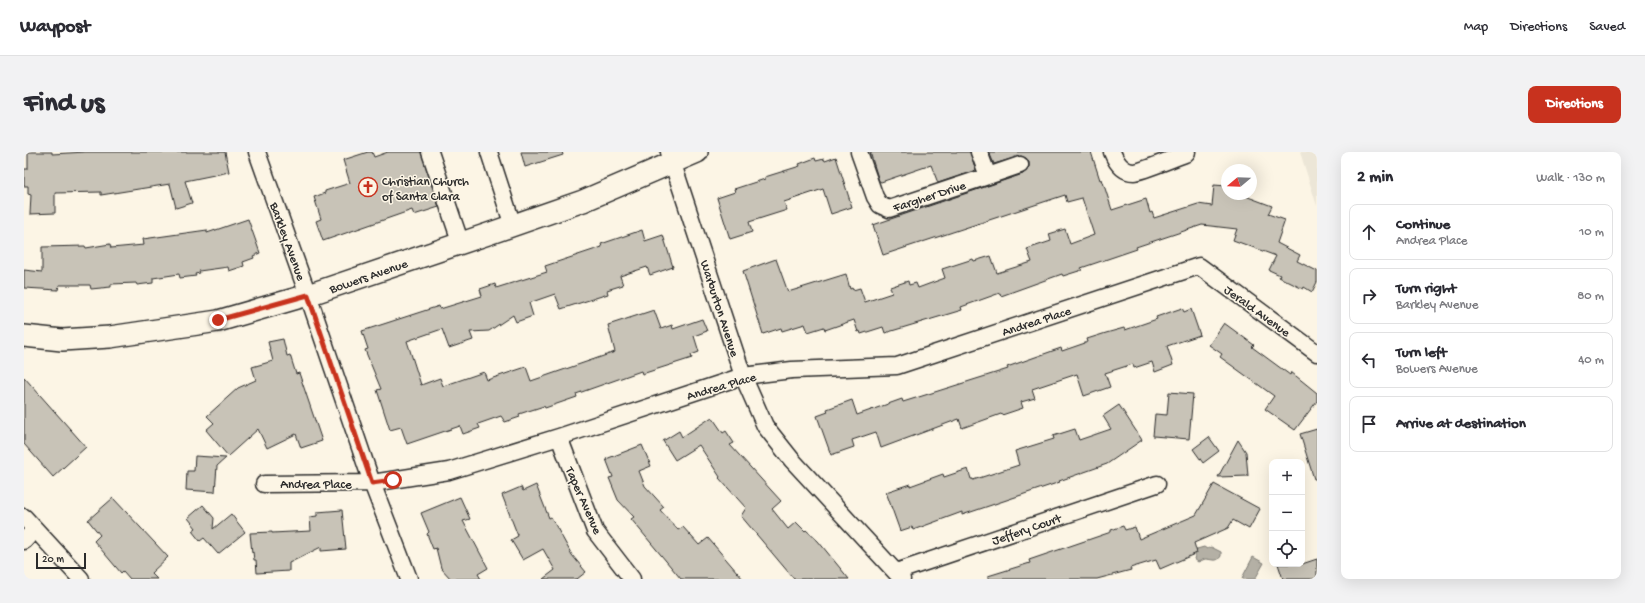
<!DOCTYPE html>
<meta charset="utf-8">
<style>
:root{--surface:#fff;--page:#f2f2f3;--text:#2b2b33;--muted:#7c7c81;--line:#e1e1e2;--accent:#c8321e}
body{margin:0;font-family:"Gochi Hand",sans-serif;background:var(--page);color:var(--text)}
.controls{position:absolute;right:12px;bottom:12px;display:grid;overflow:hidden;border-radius:8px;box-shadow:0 4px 16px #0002}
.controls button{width:36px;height:36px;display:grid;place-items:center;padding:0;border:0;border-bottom:1px solid var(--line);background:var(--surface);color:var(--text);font:20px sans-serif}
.compass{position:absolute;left:1197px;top:12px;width:36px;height:36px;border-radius:50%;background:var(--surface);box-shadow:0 4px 16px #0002;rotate:251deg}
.scale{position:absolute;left:12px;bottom:10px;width:50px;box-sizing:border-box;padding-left:4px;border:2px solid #2b2b2b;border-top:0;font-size:11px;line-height:14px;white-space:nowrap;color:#2b2b2b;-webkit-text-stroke:3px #fcf5e5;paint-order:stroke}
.stop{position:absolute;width:12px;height:12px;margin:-9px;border:3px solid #c8321e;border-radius:50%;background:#fff}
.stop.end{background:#c8321e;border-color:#fff;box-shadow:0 1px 4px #0008}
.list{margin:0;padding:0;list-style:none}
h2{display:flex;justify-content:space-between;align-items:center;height:52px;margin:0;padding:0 16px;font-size:17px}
h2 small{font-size:13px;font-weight:400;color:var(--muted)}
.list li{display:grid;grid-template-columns:26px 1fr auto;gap:12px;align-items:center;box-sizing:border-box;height:56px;margin:0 8px 8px;padding:0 8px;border:1px solid var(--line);border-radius:8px}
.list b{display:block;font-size:15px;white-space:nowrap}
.list p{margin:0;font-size:13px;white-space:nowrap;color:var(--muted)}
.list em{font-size:13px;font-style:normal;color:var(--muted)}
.icon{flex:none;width:22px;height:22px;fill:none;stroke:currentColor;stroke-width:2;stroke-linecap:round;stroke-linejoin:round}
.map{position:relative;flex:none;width:1293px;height:427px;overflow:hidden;border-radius:8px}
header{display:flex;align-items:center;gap:24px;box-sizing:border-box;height:56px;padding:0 20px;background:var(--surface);border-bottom:1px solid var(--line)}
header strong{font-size:19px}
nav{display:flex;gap:22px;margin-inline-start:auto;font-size:14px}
.intro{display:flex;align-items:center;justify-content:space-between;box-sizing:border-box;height:96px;padding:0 24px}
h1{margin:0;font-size:28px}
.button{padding:10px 18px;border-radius:8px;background:var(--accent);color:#fff;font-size:14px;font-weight:700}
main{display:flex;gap:24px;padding:0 24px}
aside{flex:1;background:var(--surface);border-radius:8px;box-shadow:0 4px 16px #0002}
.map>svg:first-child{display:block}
.built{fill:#ece6d7}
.water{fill:#b4b0a5;stroke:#7d7b74}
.building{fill:#c8c3b7;stroke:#2b2b2b}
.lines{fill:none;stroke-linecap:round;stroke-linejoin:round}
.minor-casing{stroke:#2b2b2b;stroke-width:19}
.major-casing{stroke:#2b2b2b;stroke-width:24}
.minor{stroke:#fcf5e5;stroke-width:16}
.major{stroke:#fcf5e5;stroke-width:21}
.route{stroke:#c8321e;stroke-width:5}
.labels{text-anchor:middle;stroke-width:3;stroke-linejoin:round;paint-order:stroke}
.poi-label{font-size:13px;fill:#2b2b2b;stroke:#fcf5e5;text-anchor:start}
.street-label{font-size:13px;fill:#2b2b2b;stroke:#fcf5e5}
</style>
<header>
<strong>Waypost</strong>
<nav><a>Map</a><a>Directions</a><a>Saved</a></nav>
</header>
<div class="intro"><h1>Find us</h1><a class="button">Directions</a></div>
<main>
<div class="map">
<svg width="1293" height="427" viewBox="0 0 1293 427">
<rect width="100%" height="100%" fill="#fcf5e5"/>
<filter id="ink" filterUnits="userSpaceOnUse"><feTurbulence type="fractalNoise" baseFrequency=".025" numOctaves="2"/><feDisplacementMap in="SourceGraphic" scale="8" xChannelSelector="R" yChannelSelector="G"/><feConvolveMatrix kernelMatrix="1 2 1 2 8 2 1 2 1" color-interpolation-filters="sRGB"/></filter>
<g filter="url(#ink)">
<path class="built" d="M1276,0H1293V54Z"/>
<path class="water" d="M1180,395L1183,397L1187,395L1197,400V404C1193,411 1188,407 1181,407C1179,408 1176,409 1174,410L1170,407L1173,397Z
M1229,405L1240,411L1231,427H1219L1218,426Z"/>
<path class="building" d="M4,0H28V2L62,0H201L205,20L161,29L168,51L152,56L146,32L77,43V40L31,41V61L6,62L7,43L4,42V34H0V17H4Z
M344,0H348L350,5L364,0H397L415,55L390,63L388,58L299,89L292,69L297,67L290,45L301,41V39L326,31L319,8Z
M497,0H538L539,3L501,15Z
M846,0H946L952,18L914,31L907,13L857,30L855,29Z
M965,0H1067L1076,28L1078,27L1088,58L1122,47L1126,61L1128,60L1130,66L1174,52L1188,54L1190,33L1203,34V42H1216L1248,54L1244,62L1261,68L1253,91L1276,103L1273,109L1293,119V130L1288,140L1280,135L1279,137L1255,125L1256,123L1245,118L1252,104L1209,88L1213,77L1178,73L1112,95L1113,97L1057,116L1058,118L1039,124L1038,122L977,144L976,141L937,155L938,158L861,181L859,175L837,182L836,179L834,180L830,168L801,178L800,175L784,180L781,172L758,179L757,176L739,182L719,119L752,107L764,140L822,122L826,137L828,136L829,138L836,136L841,150L868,141L866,135L884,129L885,133L892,131L894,136L921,126L918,117L949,107L950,109L967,104L973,121L1008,110L1003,97L1027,89L1025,82L1041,77L1046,92L1070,83L1058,46L1043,50L1041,43L859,103L849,73L999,22L1005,15V10L1002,6L997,4L970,12Z
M812,5L828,55L807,62L799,37L760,50L763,58L725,70L728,80L706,87L693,46L711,40L710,37L741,27V25L776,14L775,12L791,6L792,9L800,7L801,9Z
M224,67L236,101L229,104L230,106L219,110L220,114L205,119L204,115L175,119L176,121L171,122L172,124L156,126L155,122L129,126V131L113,133L112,131L87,132V135L67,137L66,133H35L34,138L0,136V118L18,120V95L61,94L62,96L86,92L87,96L120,93L119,87L183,78V81Z
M618,78L621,89L639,83L649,115L626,123L623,115L596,124L599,133L583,138L584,142L537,157L531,142L505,151L509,164L492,170L489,163L465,179L446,180L449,188L425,196L418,177L383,189L397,233L416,226L419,234L460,220L463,228L502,215L507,229L591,200L584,173L630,158L637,177L648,173L649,177L678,167L683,179L670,184L675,200L667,203L668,206L618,222L617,219L552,242L553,245L521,256L520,254L495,262L496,265L481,270L477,264L454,272L456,276L439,282L436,274L383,292L377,275L366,278L353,238L357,237L341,198L344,197L338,179L415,154L416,157L458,144L456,137L471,132L472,136L523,120L521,114L578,95L577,92Z
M1158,156L1160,160L1167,157L1176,183L1143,194L1149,213L1131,220L1128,210L1110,216L1109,212L1081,221L1086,235L1060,244L1053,222L1008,237L1011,246L997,250L999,256L978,263L977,262L938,276L935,267L857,296L852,280L828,288L830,295L807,303L793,264L804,260L803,257L828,248L833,263L878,247L879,250L984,217L983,215L1037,196L1038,199L1064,190L1063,187L1082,181L1100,176L1101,178L1133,167L1132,165Z
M1200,171L1230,193L1228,195L1266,223L1267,220L1293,241V249L1271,278L1241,257L1250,244L1196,205L1198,202L1185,193Z
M259,187L263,204L266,203L272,222L275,221L298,289L277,296L272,282L243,296L234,277L204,304L182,278L190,271L183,264L214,236L232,228L228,215L249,209L244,190Z
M0,225L62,295L29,325L0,292Z
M1145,240L1169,242L1165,287L1129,284L1131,262L1143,263Z
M1095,253L1118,288L1083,312L1035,329L1036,330L938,363V360L889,378L888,375L876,379L862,340L886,332V334L919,322L920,325L944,317L947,327H949V328L995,313L991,299L1030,287L1029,284L1051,277L1055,288L1087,277L1079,264Z
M688,265L699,281L702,279L710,291L706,293L757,349L748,357L764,377L772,370L781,379L782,378L794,389L825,427H770L717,364L722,356L695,326L696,325L675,293L651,308L639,289L655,279L658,285Z
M1293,277V327H1290L1276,282Z
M1185,285L1195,299L1179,311L1169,297Z
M1214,288L1222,300L1224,324L1194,325Z
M618,293L627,314L615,319L621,334L640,355L636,358L654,378L659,375L675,393L684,386L719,427H657L607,367L610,365L594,348L585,326L589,325L582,307Z
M171,304L202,306L193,314L191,340L162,338L163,319H170Z
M1190,332L1236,357L1225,377L1209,368L1204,376L1170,391L1173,401L1136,417L1132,408L1106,416L1107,418L1073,427H964V424L1006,411L1005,408L1087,380V378L1099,374L1101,378L1111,375L1115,387L1172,363Z
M512,333L525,366L527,365L548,403L562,420L553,427H519L531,418L519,397L499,408L487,388L494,384L478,343L497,335L499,339Z
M436,345L446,367L439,369L464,416L454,422L457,427H427L417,416L412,396L409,397L403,382L405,380L397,361Z
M89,346L144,405L127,421L133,427H106L99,419L97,421L70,389L76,383L64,368Z
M179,353L190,366L189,377L207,362L221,380L194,402L180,386L176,389L168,379L172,376L164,366Z
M318,358L322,397L297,399V395L265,411V419L233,421L232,408H230L229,400L228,401L226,381L248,380V381L287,379L286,365L293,364V360Z
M1293,407V427H1259L1254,412H1278Z"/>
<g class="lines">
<defs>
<path id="minor" d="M233,0L284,143L348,331L385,427
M406,0L437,92
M465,0L489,74
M645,0L719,224L741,274L768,308L878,427
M835,0L851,45L856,53L865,57L964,24L955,0
M1088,0C1092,10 1099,20 1110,20C1117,20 1152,5 1161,2L1163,0
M964,24L996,13
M535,285L571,379L608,427
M240,332L348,331L425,319L535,285L719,224L768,218L873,214L1175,114L1293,201
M0,365L57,427
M0,389L11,377
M872,420L1133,332"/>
<path id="major" d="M0,184L38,188L86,185L194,169L284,143L464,82L559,49L673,0"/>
</defs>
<use href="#minor" class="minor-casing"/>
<use href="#major" class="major-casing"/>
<use href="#minor" class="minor"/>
<use href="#major" class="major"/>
</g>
</g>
<g class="lines" filter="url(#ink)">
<path class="route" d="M194,168L284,143L348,331L369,328"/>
</g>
<defs>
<symbol id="church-ring" viewBox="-11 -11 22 22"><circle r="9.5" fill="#fcf5e5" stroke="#c8321e" stroke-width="1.5"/><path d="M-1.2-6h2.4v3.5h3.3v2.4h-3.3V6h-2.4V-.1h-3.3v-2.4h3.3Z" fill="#c8321e"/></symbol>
</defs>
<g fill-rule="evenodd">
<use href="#church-ring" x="333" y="24" width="22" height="22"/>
</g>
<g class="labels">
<g class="poi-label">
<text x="358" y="33">Christian Church<tspan x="358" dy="15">of Santa Clara</tspan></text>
</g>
<g class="street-label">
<text transform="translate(905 43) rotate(-18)" y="5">Fargher Drive</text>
<text transform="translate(265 89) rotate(70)" y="5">Barkley Avenue</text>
<text transform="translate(344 123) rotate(-19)" y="5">Bowers Avenue</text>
<text transform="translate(697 156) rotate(72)" y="5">Warburton Avenue</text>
<text transform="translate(1234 158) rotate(36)" y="5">Jerald Avenue</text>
<text transform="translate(1012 168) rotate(-18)" y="5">Andrea Place</text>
<text transform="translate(697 233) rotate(-16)" y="5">Andrea Place</text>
<text x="292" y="336">Andrea Place</text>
<text transform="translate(561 348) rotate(66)" y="5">Taper Avenue</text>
<text transform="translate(1002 376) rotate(-19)" y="5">Jeffery Court</text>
</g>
</g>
</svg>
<div class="controls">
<button>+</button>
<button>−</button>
<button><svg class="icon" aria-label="locate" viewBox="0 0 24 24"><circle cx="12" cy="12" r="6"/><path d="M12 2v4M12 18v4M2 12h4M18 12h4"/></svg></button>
</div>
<svg class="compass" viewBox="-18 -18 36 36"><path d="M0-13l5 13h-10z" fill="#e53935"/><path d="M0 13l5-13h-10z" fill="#7c7c81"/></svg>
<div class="scale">20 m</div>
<div class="stop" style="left:369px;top:328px"></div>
<div class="stop end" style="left:194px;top:168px"></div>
</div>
<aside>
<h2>2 min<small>Walk · 130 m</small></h2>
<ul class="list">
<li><svg class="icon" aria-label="ahead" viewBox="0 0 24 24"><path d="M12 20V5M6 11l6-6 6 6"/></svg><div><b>Continue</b><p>Andrea Place</p></div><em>10 m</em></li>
<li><svg class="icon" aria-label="right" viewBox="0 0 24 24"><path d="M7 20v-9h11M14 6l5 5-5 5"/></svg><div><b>Turn right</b><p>Barkley Avenue</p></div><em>80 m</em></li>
<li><svg class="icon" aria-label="left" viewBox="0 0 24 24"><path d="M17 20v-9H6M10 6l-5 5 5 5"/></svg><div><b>Turn left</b><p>Bowers Avenue</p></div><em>40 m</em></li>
<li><svg class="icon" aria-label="arrive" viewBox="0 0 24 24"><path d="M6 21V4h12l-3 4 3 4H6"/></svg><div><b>Arrive at destination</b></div></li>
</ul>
</aside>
</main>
